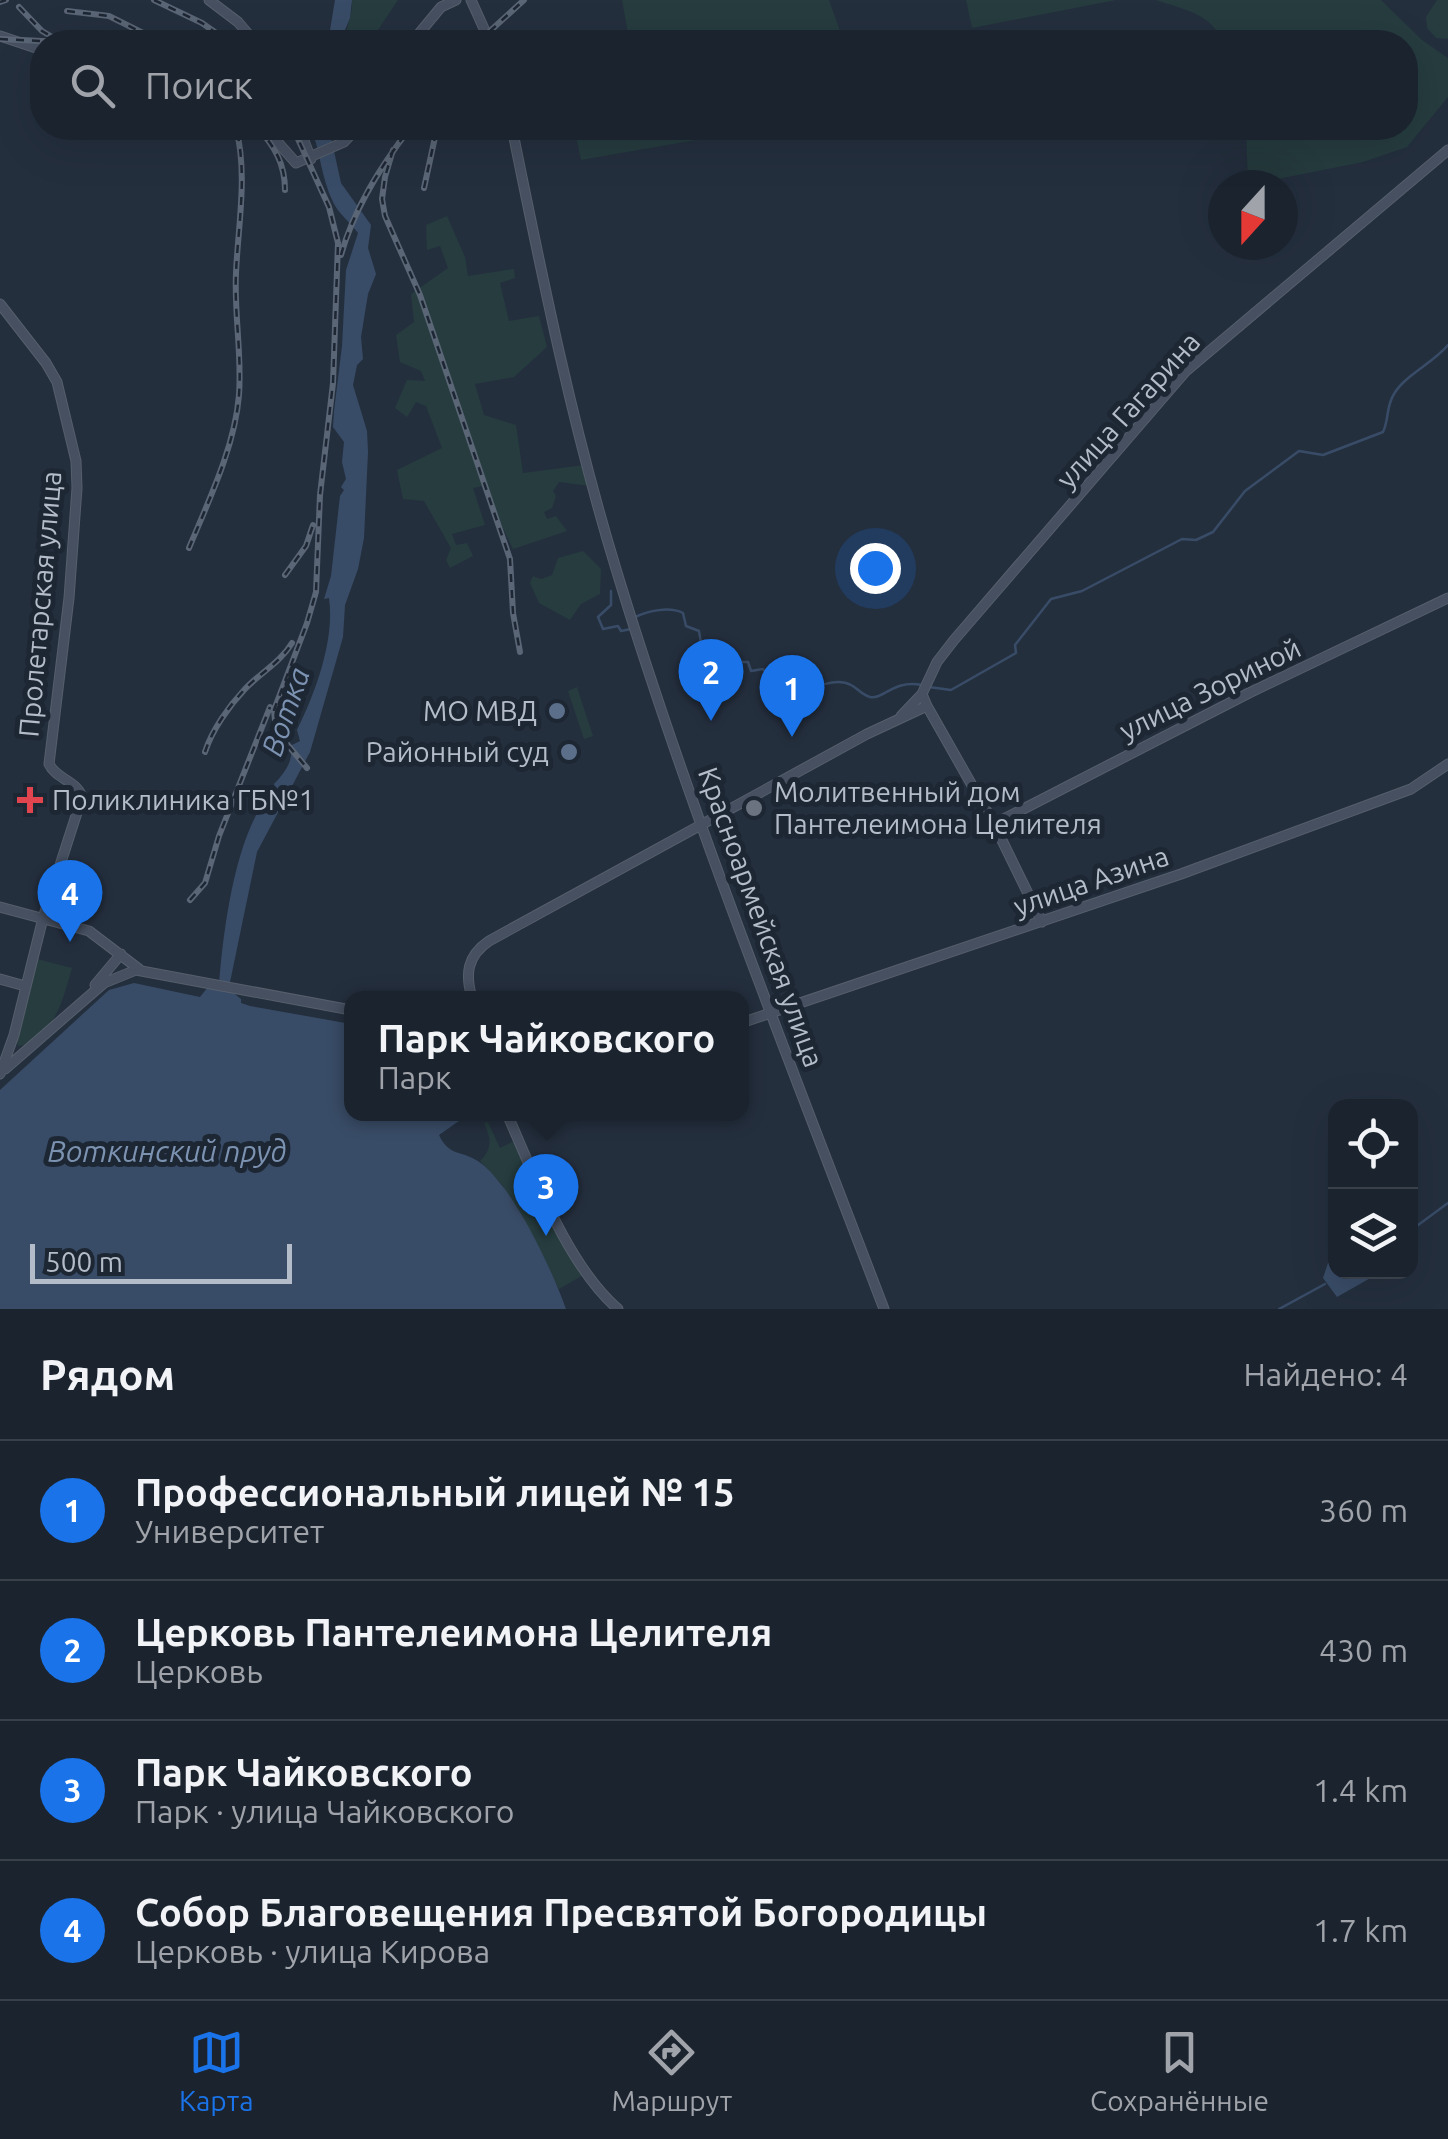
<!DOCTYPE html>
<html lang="ru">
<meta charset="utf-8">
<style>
:root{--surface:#1b232e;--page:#282f3a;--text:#f1f3f6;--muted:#a0a4aa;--line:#39404a;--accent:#1a73e8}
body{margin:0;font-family:Ubuntu,sans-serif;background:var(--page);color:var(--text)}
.controls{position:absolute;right:30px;bottom:30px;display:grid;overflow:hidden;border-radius:20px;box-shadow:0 10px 40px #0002}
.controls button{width:90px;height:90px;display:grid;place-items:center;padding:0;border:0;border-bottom:2px solid var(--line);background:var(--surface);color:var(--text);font:50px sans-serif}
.compass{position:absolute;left:1208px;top:170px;width:90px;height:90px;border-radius:50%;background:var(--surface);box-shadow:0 10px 40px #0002;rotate:201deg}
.scale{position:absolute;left:30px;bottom:25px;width:262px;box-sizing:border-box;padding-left:10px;border:5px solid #b4bcc9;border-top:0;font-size:28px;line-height:35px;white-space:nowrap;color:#b4bcc9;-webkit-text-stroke:8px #1d2633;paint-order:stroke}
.you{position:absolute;left:875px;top:568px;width:35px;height:35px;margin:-25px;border:8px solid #fff;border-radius:50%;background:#1a73e8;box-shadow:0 0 0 15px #1a73e833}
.badge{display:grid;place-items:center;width:65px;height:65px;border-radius:50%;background:var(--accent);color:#fff;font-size:32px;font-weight:700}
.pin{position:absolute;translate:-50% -82px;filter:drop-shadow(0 2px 5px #0008)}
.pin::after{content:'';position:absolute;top:52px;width:35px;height:30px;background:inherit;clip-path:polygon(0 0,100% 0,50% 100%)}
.popup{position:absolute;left:344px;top:991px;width:405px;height:130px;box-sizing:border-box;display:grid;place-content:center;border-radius:20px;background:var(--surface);filter:drop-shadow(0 2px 8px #0005);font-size:32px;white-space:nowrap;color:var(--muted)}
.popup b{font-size:38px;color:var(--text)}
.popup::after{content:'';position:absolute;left:50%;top:100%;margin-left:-20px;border:20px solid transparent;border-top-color:var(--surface)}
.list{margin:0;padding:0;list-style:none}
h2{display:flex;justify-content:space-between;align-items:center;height:130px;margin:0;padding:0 40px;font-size:42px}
h2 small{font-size:32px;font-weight:400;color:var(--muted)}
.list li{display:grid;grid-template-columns:65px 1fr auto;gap:30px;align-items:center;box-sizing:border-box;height:140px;padding:0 40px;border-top:2px solid var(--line)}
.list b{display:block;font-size:38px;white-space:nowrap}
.list p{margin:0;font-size:32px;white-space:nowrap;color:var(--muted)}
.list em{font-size:32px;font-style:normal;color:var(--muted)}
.icon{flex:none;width:55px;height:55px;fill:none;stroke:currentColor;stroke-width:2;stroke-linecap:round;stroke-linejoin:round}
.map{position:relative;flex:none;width:1448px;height:1309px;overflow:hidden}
.search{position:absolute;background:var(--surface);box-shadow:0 10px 40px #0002;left:30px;right:30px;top:30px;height:110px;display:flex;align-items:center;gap:25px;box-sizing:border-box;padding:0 35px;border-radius:40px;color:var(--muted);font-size:38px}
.sheet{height:690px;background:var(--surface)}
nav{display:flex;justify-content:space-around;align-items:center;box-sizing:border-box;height:140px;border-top:2px solid var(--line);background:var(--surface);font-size:28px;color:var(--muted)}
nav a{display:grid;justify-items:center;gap:5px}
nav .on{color:var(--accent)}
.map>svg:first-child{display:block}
.green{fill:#263c3f}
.water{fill:#394c67}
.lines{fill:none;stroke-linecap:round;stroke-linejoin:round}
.stream{stroke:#394c67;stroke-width:2.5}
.secondary-casing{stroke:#565f6c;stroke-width:11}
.secondary{stroke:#465061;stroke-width:9}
.rail-casing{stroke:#5a6575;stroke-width:6}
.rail{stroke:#1d2633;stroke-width:2.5;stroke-dasharray:8;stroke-linecap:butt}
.service-dot{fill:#5c6f8a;stroke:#1d2633;stroke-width:4}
.health-dot{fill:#e0444e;stroke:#1d2633;stroke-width:4}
.worship-dot{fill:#6b7280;stroke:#1d2633;stroke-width:4}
.labels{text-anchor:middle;stroke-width:10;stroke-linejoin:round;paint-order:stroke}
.street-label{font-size:28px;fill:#b4bcc9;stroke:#1d2633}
.poi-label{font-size:28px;fill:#b4bcc9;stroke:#1d2633;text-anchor:end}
.water-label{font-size:30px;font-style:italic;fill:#7c92b1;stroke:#1d2633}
</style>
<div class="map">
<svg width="1448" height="1309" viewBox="0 0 1448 1309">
<rect width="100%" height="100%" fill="#242f3e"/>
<path class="green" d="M352,0H398L370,42H346C345,27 353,16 352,0Z
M622,0H829L844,42H621L619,37L628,34Z
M966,0H1116L972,28Z
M1156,0H1381L1422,40L1448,58V97L1407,147L1363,162L1248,185L1246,128H1406V42H1223C1211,13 1184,10 1156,0Z
M1437,0H1448V39L1436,38L1427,28L1426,17Z
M574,128H765L581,160Z
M447,216L465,257L468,276L514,269L515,278L500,283L509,321L539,316L547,347L514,377L475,384L484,415L516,425L523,473L584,465L590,486L559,482L553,491L556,496L552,508L544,512L547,519L556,516L567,531L513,549L483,486L473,488L485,525L452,534L456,545L467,543L473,556L450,568L446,560L451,548L424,501L403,499L397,470L442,448L426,406L416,402L407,417L395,408L407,380L425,381L421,371L400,362L396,335L414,322L411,294L448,268L440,246L427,250L426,225Z
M583,551L601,569L600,594L581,604L570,620L539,603L530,583L533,576L541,579L552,575L558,558Z
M577,687L593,736L584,739L568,691Z
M37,959L72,968C64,996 53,1043 18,1046L16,1039Z
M488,1122L500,1148L512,1142L517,1145L538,1198L585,1274L559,1289L502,1185L480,1161C493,1148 491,1139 484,1123Z"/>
<path class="water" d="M335,0H352L350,18L340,42H328Z
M311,128H329L341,183L371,225L368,248L376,274L368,294L361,337L363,359L357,365L353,385L367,431L368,452L364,538L358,569L345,605L343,637L310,752L257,852L229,987L219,985C223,931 236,825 275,789L274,784C283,775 295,760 290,746L300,741L297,730C316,692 335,639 329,598L324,599L331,576L340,496L344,490L341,487L346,479L342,462L344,442L333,427L334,411L342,346L346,270L358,233C350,222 338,213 333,202C321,177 320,150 311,128Z
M134,983L200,997L208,987L231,991L241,999V1003L250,1006L351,1024V1114H469L439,1135C449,1156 459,1150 476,1160C485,1165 493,1174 499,1182C523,1209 554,1275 566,1309H0V1090L109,990Z
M1335,1260L1336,1272H1375L1374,1276L1337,1297L1323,1278L1328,1263Z"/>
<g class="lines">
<path class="stream" d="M611,591V605L598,617L603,629L618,626L621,631L631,629
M635,617C648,611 669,606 683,613L686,626L699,631L702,649L709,660L730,656L736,662H748L751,671L763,669L774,685C786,684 794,685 805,686C821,688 836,677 851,685C857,688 862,695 870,697C883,700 894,679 922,685
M929,687L951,690L1016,653L1015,645L1051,599L1082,591L1182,539L1196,540L1213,532L1245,491L1299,451L1323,455L1383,432C1389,420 1386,406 1394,394C1404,376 1433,363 1448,345
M1410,1231L1448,1203
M1279,1309L1325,1284"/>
<defs>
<path id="secondary" d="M209,0L238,22L255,42
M471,0L490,42
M0,36L42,50
M412,42L441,7L456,0
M265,128L296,163L344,142L357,128
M299,128L311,159
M512,128C542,276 572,425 616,569C692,819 791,1065 884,1309
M0,304L46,363L57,382L76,461L77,488L69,598L49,764C56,779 76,780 82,797L43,918L14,1035L0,1074
M922,694L937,662L954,640L1186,371L1448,150
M927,706L994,824L1042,922
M994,824L1249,693L1448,598
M0,907L89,931L139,969
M0,979L25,986
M95,985L121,954
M472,998C465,974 467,956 489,941L867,734L927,706L922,694L901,716
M741,1023L1181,874L1411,789L1448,764
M5,1069L104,983L136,970L351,1010
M507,1114C534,1174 567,1265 618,1309"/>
</defs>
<use href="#secondary" class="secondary-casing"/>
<use href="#secondary" class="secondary"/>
<defs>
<path id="rail" d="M154,0L202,23L229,42
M0,2L6,0
M19,7L42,31L59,41
M67,11L109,16L161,42
M0,39L63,42
M95,39L124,42
M478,42L524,0
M258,128C275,147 285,164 285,190
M293,128L329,207L338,243L333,383L320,495L316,592L307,623L274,710L276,731L307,768
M393,150L385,177L382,199L385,216L420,295L510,559L513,613L520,652
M424,188L437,128
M341,255C354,208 381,166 410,128
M189,548C209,500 235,446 239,395C242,353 234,314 236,273C238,226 248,174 236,128
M285,575L306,546L313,525
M205,752C212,730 229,706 245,689C260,673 280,663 292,643
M190,900L205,883L219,836L270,707"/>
</defs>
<use href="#rail" class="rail-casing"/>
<use href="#rail" class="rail"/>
</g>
<g class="service-dot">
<circle cx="557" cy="711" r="10"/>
<circle cx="569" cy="752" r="10"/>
</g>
<path class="health-dot" d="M25 785h10v10h10v10h-10v10h-10v-10h-10v-10h10z"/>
<circle class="worship-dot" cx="754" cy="808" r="10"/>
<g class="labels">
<g class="street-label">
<text transform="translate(1128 410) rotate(-48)" y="10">улица Гагарина</text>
<text transform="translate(40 604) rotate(-85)" y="10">Пролетарская улица</text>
<text transform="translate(1210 689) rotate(-26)" y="10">улица Зориной</text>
<text transform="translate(1091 881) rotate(-19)" y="10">улица Азина</text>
<text transform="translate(761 917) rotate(70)" y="10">Красноармейская улица</text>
</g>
<g class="poi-label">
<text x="537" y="721">МО МВД</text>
<text x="549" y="762">Районный суд</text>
<text x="774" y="802" text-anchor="start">Молитвенный дом<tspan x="774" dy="32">Пантелеимона Целителя</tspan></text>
<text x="52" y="810" text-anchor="start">Поликлиника ГБ№1</text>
</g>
<g class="water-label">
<text transform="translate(286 712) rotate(-71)" y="10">Вотка</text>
<text x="167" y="1162">Воткинский пруд</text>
</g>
</g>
</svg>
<div class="controls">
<button><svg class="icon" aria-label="locate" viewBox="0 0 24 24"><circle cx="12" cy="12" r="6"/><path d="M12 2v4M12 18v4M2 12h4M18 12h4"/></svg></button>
<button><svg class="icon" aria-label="layers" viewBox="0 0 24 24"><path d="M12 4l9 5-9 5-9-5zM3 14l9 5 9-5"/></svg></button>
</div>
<svg class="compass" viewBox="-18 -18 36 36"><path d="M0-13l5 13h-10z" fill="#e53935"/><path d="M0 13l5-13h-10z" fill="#a0a4aa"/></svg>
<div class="scale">500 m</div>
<div class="you"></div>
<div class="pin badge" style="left:792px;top:737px">1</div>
<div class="pin badge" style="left:711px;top:721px">2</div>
<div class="pin badge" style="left:546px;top:1236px">3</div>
<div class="popup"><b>Парк Чайковского</b>Парк</div>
<div class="pin badge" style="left:70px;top:942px">4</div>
<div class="search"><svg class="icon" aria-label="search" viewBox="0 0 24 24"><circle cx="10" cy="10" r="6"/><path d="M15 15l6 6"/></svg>Поиск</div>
</div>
<section class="sheet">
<h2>Рядом<small>Найдено: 4</small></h2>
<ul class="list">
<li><span class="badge">1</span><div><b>Профессиональный лицей № 15</b><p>Университет</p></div><em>360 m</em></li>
<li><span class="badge">2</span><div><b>Церковь Пантелеимона Целителя</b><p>Церковь</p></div><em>430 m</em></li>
<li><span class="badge">3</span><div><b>Парк Чайковского</b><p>Парк · улица Чайковского</p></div><em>1.4 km</em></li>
<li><span class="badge">4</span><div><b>Собор Благовещения Пресвятой Богородицы</b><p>Церковь · улица Кирова</p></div><em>1.7 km</em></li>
</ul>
</section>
<nav>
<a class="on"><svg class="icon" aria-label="map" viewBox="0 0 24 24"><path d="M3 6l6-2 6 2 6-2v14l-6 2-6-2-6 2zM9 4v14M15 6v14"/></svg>Карта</a>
<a><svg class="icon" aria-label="directions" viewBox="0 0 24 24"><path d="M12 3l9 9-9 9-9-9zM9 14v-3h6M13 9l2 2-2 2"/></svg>Маршрут</a>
<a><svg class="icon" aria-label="saved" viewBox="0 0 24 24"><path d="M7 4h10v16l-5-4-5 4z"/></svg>Сохранённые</a>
</nav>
